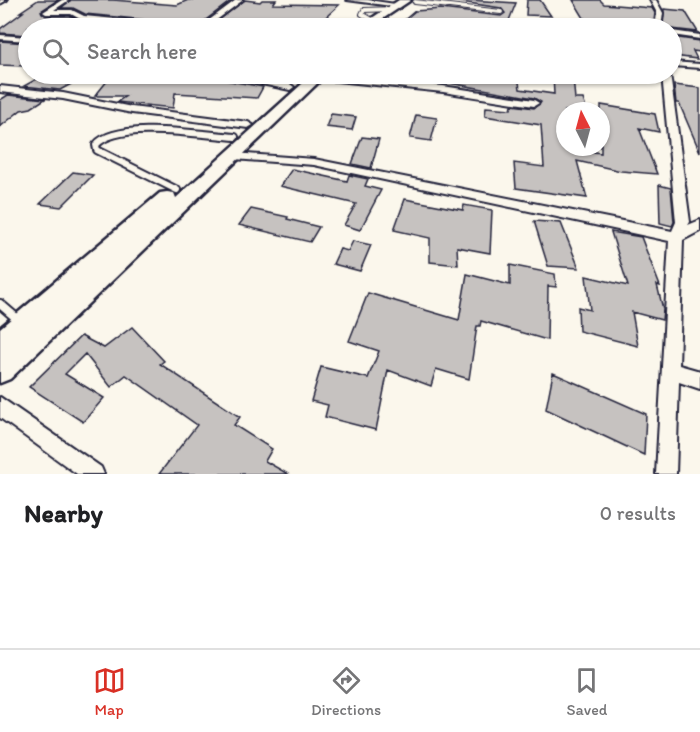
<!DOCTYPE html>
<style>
:root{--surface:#fff;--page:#f6f6f6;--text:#202124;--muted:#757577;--line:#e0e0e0;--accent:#d93025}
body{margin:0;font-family:Itim,sans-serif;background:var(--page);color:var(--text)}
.compass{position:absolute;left:556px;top:102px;width:54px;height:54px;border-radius:50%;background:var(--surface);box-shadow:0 2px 4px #0004;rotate:354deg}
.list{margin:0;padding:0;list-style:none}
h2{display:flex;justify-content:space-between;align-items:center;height:78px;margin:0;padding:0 24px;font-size:26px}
h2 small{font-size:20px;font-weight:400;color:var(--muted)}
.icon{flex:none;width:33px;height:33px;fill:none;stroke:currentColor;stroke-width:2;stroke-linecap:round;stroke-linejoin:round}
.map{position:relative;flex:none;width:700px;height:474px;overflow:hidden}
.search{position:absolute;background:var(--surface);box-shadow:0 2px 4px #0004;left:18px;right:18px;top:18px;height:66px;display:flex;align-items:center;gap:15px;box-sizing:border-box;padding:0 21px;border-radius:33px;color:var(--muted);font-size:22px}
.sheet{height:174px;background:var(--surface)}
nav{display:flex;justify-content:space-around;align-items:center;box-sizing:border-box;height:84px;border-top:2px solid var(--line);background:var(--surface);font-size:16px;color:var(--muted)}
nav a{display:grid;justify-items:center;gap:3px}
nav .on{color:var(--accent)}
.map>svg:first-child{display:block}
.building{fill:#c6c2c0;stroke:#22223b;stroke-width:1.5}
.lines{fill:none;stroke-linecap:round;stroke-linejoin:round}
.service-far2-casing{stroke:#22223b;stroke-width:6}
.service-far1-casing{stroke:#22223b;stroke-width:10}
.service-casing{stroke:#22223b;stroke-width:12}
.minor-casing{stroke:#22223b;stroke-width:4}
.trunk-casing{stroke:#22223b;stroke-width:5}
.service-far2{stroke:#fbf7ec;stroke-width:4}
.service-far1{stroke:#fbf7ec;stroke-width:6}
.service{stroke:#fbf7ec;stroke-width:8}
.minor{fill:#fbf7ec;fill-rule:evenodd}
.trunk{fill:#fbf7ec;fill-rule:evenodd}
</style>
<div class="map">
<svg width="700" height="474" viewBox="0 0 700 474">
<rect width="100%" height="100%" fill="#fbf7ec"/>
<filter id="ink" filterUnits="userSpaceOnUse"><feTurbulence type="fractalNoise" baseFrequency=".0167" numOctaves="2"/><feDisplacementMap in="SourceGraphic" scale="12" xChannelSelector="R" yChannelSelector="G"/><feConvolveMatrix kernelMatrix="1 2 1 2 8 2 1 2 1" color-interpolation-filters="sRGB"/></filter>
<g filter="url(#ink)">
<path class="building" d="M38,0H58L41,11L46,16H70L82,22L158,28H28V35L0,33V29L23,12H20Z
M71,0H113L177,5L188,0H232L199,25L85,14L73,8H61Z
M245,0L260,2L262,0H276L273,4L339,5L314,28H209Z
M448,0H470L516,3L508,23L489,20L488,24L482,23L476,28H447L401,23L415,11L441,9L501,16L505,13L501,8Z
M527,0H540L551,16L526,15Z
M573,0H600L604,4L652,8L655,13L654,21L632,19L635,28H590Z
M664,9L685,11L698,32L663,28Z
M672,37L700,41V52L693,51L697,59L674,56Z
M0,41L28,43V63L24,66L0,65Z
M121,74H168L188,79L193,74L263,87L257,98L175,93L173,108L117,102L126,96H95L112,75Z
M433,74L518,75L520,89L554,94L553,76L573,78L575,99H583L587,111H565V147L601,153V105L655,114L659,132L639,128L657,174L621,171L577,161L587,198L516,188L514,163L544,167L541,125L485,116L486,107L511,109L512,105L534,108L541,102L534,98L433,80Z
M44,75L75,82L60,90L24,86Z
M674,85L700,88V152L679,103H676Z
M8,95L45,99L31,108L21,110L0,127V100Z
M331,114L356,117L352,130L326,127Z
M416,115L437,118L431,141L410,138Z
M362,137L379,139L371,168L352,164Z
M292,169L347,181L349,175L368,179L365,186L381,190L360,230L344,225L356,204L280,186Z
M73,172L93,175L61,207L40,204Z
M659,185L671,188L674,222L672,226L660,223Z
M405,199L463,210L464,205L492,210L490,253L457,247L458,265L430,262V238L394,230Z
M251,209L288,217L287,219L319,227L310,242L239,225Z
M534,221L561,223L579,268L548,266Z
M611,232L641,237L660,286L657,285L663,309L662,320L632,312L638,346L579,331L578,307L590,310L586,276L628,286Z
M353,241L371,245L360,271L333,264L340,249L348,251Z
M510,265L555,274L556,287L548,286L547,340L481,321L480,326H477L469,379L436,369L431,386L388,370L376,430L325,417L328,405L311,401L321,367L368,378L379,351L349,341L368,293L459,320L467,274L510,285Z
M132,327L164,361L160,364L240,417L234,425L272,449L265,461L288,474H159L197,425L126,375L111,387L85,354L65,374L104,398L83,422L29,387L81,336L104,348Z
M553,373L646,414L644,455L546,409Z"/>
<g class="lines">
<defs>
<path id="service-far2" d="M415,2L501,12
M374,21L362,14L364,10L393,9"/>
<path id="service-far1" d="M177,190L97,150L96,145C116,120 204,135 235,137"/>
<path id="service" d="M0,304L21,322"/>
<path id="minor" d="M0,0H7L0,4Z
M62,0H69L54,10H72L84,16L200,27L236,0H243L206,28H179L82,20L71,14H46L43,12Z
M347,0H368L402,5L399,7Z
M650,0H656L663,13L661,28H655L657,13Z
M672,31L700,35V39L672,35Z
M0,35L28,37V41L0,39Z
M672,62L700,64V68L672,66Z
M214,74H229L290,84L294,87L290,90Z
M315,74L443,86L534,100L539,103L534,106L443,92L318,79L314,76Z
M662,74H670L690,222L688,225L700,220V231L683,240L679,365L700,371V389L679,382L676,474H656L669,241L314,165L234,159L229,156L234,153L314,159L672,231L676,222Z
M0,86L63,93L132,107L248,122L253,125L248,128L132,113L63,99L0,92Z
M0,397L101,467L104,474H77L0,418Z"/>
<path id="trunk" d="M399,0H411L369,28H357Z
M313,74H327L10,379L0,383V328L160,193L167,192L174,193L176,198Z"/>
</defs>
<use href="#service-far2" class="service-far2-casing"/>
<use href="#service-far1" class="service-far1-casing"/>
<use href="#service" class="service-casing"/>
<use href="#minor" class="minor-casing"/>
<use href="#trunk" class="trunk-casing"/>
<use href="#service-far2" class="service-far2"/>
<use href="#service-far1" class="service-far1"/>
<use href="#service" class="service"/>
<use href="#minor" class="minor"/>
<use href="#trunk" class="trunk"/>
</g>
</g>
</svg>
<svg class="compass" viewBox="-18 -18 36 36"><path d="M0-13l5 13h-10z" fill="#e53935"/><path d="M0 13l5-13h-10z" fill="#757577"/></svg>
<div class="search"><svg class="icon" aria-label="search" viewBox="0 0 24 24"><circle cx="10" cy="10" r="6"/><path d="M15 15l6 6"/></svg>Search here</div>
</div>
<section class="sheet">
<h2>Nearby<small>0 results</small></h2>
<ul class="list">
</ul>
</section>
<nav>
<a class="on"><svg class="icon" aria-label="map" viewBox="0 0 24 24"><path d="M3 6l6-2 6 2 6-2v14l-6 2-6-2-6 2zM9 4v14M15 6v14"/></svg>Map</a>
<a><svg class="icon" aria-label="directions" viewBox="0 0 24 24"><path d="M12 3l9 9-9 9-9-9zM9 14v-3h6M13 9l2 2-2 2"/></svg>Directions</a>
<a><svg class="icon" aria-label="saved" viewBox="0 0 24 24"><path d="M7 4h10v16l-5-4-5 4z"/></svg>Saved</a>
</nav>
